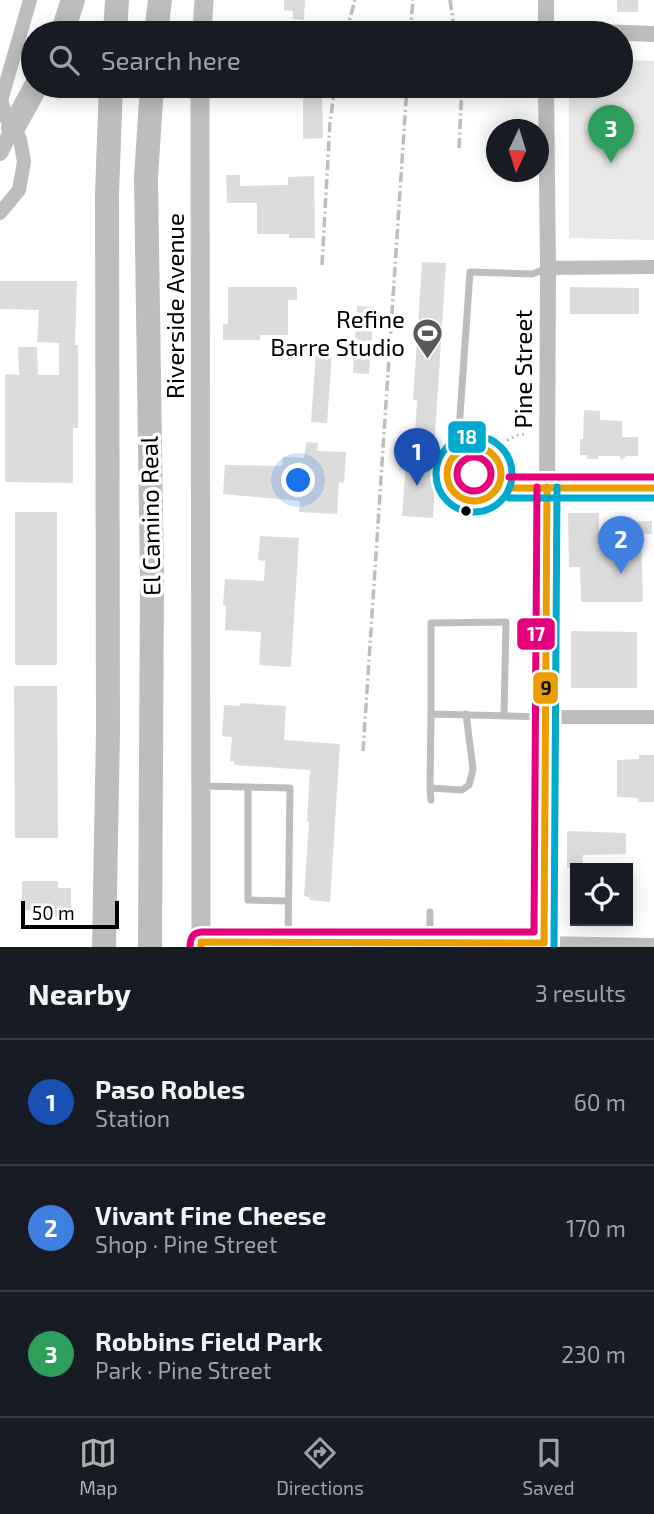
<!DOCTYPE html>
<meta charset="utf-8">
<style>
:root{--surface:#171b24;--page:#20242c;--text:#f1f3f6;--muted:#9ea1a6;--line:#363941;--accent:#adaeaf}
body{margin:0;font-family:"Exo 2",sans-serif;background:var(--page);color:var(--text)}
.controls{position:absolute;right:21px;bottom:21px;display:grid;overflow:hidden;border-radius:0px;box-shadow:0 4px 18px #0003}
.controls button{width:63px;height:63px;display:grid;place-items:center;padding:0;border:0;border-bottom:2px solid var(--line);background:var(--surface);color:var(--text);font:35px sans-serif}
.compass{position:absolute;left:486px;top:119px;width:63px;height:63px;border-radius:50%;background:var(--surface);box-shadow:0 4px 18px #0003;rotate:184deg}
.scale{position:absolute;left:21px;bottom:18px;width:98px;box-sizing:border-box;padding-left:7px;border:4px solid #000;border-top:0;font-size:19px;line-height:24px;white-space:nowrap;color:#000;-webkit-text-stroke:5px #fff;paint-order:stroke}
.you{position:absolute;left:299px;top:481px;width:24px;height:24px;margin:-18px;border:5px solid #fff;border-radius:50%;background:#1a73e8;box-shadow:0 0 0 10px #1a73e833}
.badge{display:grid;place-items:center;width:46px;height:46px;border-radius:50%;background:var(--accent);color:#fff;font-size:23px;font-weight:700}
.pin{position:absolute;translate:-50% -58px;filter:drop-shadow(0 2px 4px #0008)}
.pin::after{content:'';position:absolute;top:37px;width:24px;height:21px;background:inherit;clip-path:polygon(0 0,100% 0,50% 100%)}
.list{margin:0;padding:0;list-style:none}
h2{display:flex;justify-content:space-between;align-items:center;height:91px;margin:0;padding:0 28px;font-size:30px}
h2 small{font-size:23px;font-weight:400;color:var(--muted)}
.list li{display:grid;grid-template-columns:46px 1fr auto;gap:21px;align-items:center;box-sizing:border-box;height:126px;padding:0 28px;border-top:2px solid var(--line)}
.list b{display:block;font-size:26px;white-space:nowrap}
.list p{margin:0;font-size:23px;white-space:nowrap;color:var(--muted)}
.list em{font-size:23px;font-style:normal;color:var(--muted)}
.icon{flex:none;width:38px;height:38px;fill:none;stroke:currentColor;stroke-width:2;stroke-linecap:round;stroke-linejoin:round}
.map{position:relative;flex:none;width:654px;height:947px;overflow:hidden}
.search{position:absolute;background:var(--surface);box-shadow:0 4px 18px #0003;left:21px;right:21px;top:21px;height:77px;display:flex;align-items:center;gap:18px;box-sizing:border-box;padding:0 24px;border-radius:38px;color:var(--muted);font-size:26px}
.sheet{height:469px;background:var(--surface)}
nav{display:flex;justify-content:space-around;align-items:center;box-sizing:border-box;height:98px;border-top:2px solid var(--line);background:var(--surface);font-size:19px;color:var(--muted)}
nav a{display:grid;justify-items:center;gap:4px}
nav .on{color:var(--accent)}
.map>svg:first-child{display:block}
.green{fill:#e8e8e8}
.building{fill:#dcdcdc}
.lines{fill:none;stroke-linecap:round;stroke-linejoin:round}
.path{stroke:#b8b8b8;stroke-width:2.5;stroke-dasharray:2 3.5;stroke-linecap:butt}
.service{stroke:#bdbdbd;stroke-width:7}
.minor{stroke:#bdbdbd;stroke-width:14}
.tertiary{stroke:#bdbdbd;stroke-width:16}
.secondary{stroke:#bfbfbf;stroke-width:19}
.motorway{stroke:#bdbdbd;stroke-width:24}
.rail{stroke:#bdbdbd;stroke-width:3.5;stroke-dasharray:10 3.5 2 3.5;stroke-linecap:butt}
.bus-1-casing{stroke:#fff;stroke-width:12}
.bus-2-casing{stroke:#fff;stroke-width:12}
.bus-3-casing{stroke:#fff;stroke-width:12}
.bus-1{stroke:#eb9e00;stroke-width:7}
.bus-2{stroke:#00a9ce;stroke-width:7}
.bus-3{stroke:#e5007d;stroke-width:7}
.bus-dot{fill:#000;stroke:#fff;stroke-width:2.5}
.labels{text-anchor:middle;stroke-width:7;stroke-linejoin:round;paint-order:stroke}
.street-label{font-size:24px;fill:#000;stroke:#fff}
.poi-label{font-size:24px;fill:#000;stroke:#fff;text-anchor:end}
.line-badge{stroke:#fff;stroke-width:2.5}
.badge-label{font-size:19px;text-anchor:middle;font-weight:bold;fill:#fff}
.pale-badge-label{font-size:19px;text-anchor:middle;font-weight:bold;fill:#111}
</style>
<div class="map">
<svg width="654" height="947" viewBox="0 0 654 947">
<rect width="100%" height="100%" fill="#fff"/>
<path class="green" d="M621,60L654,61V240L569,238V88L571,86H621Z"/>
<path class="building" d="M284,0H305L304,20L293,19V11L284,10Z
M617,0H638V12H617Z
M303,86H322L323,138L303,139Z
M226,175H240V186L288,185V177L314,176L315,238H289V234H257V203H227Z
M422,262L446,263L435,436L415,435L417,400H413Z
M0,281H77L75,345H78V428H73V483L5,482V374L19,375L18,347H37L38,375H59V343L37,342L39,310L0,309Z
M228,287H297V300H288V335H260V340H223V324H228Z
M570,287L639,288V314H570Z
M357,306L374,307L369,374L353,373Z
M316,352L332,353L327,423L311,422Z
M584,410L600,411V420L622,421V437H638V456H626L622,460L619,456H598V459H587V455H580V439H583Z
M306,442L318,443L317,451L346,452L344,483L339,482L337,514L299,512L300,501L223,494L225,465L282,466L283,457L304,458Z
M406,462L436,465L433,518L402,516Z
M15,512H57V665H15Z
M568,513H599V543H621L620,525H624V522L652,521V534H641L643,602H581L580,567H569Z
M260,536L299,538L291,667L259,665L261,632L225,630L226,605H223L225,579L264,581L265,561L258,560Z
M571,631L637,632V688H571Z
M14,686H57L58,838H15Z
M240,703L286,706L284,740L340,744L330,902L309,900V897L304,896L308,837L309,822H307L310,770L234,765V761H230L232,737L222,736L224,705L240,706Z
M639,755H654V802H638V798L617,797V760L639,759Z
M567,831L626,833V854L583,855V868H567Z
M22,881H58V888H71V917L40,916V911L22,910Z"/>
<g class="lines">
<path class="path" d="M502,443L518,435L527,434"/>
<path class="service" d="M447 474a27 27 0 1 1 54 0a27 27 0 1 1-54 0Z
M464,449L459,430L470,272L532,274L548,268
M498,488L546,487
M431,714L430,788L462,790L469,785L473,769L466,714
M504,716L506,622L431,623V714L545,717
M203,786L290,788L288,941
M248,787V900L288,901
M430,788L431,800
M430,912V942"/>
<path class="minor" d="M0,104L30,0
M0,213L19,190L24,162L20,139L6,118L1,99
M548,268L654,267
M547,487L654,488
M546,717H654"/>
<path class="tertiary" d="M545,30L654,34
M546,33V0
M0,153L13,128
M201,942H430L654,946
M545,947L548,268L546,86"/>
<path class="secondary" d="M202,33L204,0
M200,86L201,947"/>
<path class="motorway" d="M62,33L73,0
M115,33L117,0
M156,33L160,0
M13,128L36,86
M104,947L108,732L107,193L111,86
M150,947L152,580L146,177L152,86"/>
<path class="rail" d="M450,0L455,33
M346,33L355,0
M410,33L413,0
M459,148L462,86
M322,265L330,122L335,86
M363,751L407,86"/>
<defs>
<path id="bus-1" d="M447 474a27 27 0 1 1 54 0a27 27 0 1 1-54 0Z
M509,488H654
M201,947V942L544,943L547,487"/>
<path id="bus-2" d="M436 474a38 38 0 1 1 76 0a38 38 0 1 1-76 0Z
M509,498H654
M554,947L557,487"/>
<path id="bus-3" d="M457 474a17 17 0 1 1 34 0a17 17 0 1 1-34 0Z
M509,477H654
M190,947C190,939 192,933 201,932H534L537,487"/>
</defs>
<use href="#bus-1" class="bus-1-casing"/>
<use href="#bus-2" class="bus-2-casing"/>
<use href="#bus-3" class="bus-3-casing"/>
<use href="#bus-1" class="bus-1"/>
<use href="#bus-2" class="bus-2"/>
<use href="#bus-3" class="bus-3"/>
</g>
<defs>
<symbol id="stadium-pin" viewBox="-11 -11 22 30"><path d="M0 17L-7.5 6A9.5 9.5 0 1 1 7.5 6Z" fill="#595959" stroke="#fff"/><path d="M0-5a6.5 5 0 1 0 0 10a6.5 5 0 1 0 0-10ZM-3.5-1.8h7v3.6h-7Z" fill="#fff"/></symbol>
</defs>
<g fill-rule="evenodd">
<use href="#stadium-pin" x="410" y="316" width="35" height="47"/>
</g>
<circle class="bus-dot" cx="466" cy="511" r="6"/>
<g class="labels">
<g class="street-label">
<text transform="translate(176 306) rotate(-90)" y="8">Riverside Avenue</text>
<text transform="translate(524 369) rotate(-90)" y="8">Pine Street</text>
<text transform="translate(151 516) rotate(-91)" y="8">El Camino Real</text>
</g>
<g class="poi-label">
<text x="405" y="328">Refine<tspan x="405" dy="28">Barre Studio</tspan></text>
</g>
</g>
<g class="line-badge">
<rect x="447" y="420" width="40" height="34" rx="7" fill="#00a9ce"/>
<rect x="516" y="617" width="40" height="34" rx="7" fill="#e5007d"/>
<rect x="532" y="671" width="27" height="34" rx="7" fill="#eb9e00"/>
</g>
<g class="badge-label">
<text x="467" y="444">18</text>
<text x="536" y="641">17</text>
</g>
<g class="pale-badge-label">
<text x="546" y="695">9</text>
</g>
</svg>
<div class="controls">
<button><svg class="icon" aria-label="locate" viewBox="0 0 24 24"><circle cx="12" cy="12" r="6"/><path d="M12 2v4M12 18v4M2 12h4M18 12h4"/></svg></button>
</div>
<svg class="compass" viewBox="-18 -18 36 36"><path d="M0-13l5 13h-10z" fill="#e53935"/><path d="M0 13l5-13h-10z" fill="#9ea1a6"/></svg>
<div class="scale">50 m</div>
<div class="you"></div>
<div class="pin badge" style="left:417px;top:486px;background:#1a4fb4">1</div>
<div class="pin badge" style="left:621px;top:574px;background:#3f7fe0">2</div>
<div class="pin badge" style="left:611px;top:163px;background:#2e9e5b">3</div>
<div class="search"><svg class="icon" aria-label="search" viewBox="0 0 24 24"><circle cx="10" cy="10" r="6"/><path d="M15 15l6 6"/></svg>Search here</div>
</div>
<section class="sheet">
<h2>Nearby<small>3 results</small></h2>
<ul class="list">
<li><span class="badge" style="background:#1a4fb4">1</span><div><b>Paso Robles</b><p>Station</p></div><em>60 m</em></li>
<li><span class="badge" style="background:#3f7fe0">2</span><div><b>Vivant Fine Cheese</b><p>Shop · Pine Street</p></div><em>170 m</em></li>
<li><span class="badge" style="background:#2e9e5b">3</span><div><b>Robbins Field Park</b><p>Park · Pine Street</p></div><em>230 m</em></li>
</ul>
</section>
<nav>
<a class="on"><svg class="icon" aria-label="map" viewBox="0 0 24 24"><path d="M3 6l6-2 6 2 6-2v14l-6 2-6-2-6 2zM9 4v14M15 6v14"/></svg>Map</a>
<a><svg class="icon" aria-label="directions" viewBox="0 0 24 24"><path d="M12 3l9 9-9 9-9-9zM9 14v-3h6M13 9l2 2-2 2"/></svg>Directions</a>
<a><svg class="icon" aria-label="saved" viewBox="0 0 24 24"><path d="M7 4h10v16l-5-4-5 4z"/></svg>Saved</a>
</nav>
